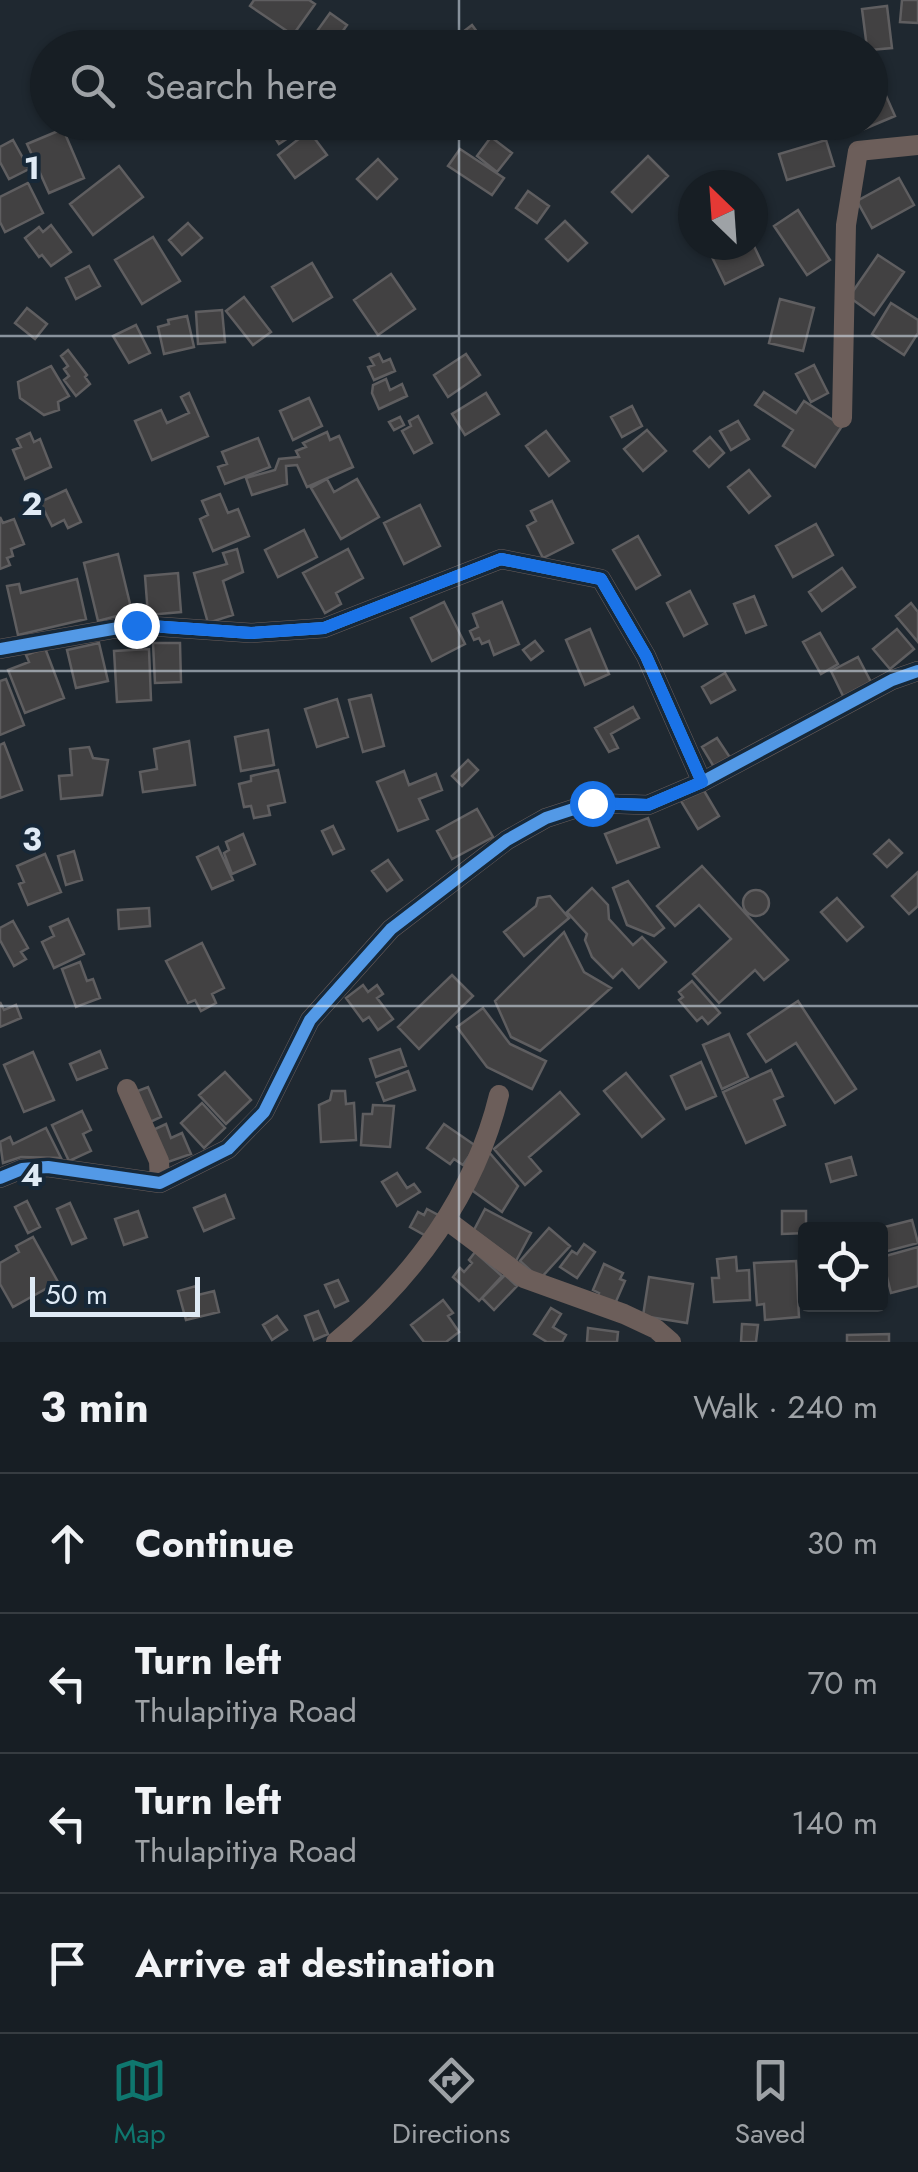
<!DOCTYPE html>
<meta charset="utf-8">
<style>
:root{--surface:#171e24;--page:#242b31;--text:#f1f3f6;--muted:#9ea2a6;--line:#363c41;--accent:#0f766e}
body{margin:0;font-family:Jost,sans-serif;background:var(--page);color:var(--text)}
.controls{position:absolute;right:30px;bottom:30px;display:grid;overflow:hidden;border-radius:10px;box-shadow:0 2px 8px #0004}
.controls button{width:90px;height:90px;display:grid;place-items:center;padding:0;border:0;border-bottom:2px solid var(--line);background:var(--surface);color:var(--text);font:50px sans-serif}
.compass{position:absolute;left:678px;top:170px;width:90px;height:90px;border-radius:50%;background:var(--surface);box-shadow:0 2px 8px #0004;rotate:335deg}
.scale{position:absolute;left:30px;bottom:25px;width:170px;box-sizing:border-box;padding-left:10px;border:5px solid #dfeaf5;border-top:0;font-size:28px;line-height:35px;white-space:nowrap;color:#dfeaf5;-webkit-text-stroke:8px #172838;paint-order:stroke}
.stop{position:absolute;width:30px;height:30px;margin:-22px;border:8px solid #1a73e8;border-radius:50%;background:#fff}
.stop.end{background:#1a73e8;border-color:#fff;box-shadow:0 2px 10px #0008}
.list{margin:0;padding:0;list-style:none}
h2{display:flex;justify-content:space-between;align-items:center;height:130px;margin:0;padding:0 40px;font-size:42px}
h2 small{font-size:32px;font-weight:400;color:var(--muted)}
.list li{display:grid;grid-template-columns:65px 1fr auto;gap:30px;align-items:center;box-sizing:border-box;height:140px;padding:0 40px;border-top:2px solid var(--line)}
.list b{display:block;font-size:38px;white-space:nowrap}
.list p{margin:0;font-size:32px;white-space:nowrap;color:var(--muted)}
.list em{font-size:32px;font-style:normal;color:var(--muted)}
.icon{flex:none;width:55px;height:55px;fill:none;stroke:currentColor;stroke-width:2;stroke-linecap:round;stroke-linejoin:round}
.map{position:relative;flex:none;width:918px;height:1342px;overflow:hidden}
.search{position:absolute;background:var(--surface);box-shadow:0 2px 8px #0004;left:30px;right:30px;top:30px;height:110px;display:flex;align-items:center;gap:25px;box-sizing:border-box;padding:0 35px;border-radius:55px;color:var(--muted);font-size:38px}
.sheet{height:690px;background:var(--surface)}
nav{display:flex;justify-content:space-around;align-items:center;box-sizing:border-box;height:140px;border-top:2px solid var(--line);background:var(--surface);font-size:28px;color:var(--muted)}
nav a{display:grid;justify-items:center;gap:5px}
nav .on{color:var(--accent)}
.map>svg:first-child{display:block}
.building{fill:#424142;stroke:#5f5e60;stroke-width:2.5}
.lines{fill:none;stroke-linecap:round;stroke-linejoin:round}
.street{stroke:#6c5e5a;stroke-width:20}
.cycleway-casing{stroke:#172838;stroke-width:19}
.cycleway{stroke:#5399e6;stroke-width:12}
.route{stroke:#1a73e8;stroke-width:12}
.grid{fill:none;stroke:#dfeaf5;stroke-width:2.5;stroke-opacity:0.55}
.grid-label{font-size:32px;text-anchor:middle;font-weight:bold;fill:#dfeaf5;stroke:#172838;stroke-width:8;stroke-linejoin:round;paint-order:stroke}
</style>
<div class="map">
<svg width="918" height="1342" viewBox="0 0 918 1342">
<rect width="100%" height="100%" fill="#1f2830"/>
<path class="building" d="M254,0H309L315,4L293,35L250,6Z
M902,0H918V23L900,22Z
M887,6L892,48L870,50L867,48L862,9Z
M330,13L347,25L331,48H310L307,45Z
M472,25L489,48H443V47Z
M883,89L895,116L857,132L853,122H870V94Z
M277,122H312L279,144L269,128Z
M63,129L84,178L49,193L27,144Z
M309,131L327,155L295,178L278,155Z
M491,137L512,153L497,172L477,156Z
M13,140L29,169L9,179L0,162V147Z
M826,140L834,166L787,180L779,154Z
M460,149L504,178L492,195L448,166Z
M648,156L668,176L632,212L612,192Z
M378,159L397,179L377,199L357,179Z
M119,166L143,197L93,235L70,204Z
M899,178L914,205L872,228L857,201Z
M28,183L43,213L5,232L0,222V197Z
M528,191L549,206L537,223L516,208Z
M798,210L830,260L807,275L774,226Z
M565,221L587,243L568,261L546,239Z
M188,223L202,238L182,255L169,240Z
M51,225L71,252L51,266L42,255L39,257L25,238L39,227L43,232Z
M153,237L180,281L142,304L115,260Z
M753,244L763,265L725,284L711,255L732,245Z
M878,255L904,272L874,315L849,297Z
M312,263L332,297L293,321L272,287Z
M89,266L100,286L76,299L66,278Z
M391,274L415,309L378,335L354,300Z
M244,297L271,332L253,345L226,311Z
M780,299L814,308L803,351L769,343Z
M891,303L918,320V333L904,355L872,334Z
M27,308L47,324L35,339L15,323Z
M222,310L225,342L198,344L196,312Z
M187,316L194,347L164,354L158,327L169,324L168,320Z
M136,325L150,353L129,363L113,336Z
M68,350L87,375L85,377L90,384L76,396L64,380L69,376L64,369L68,366L61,356Z
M379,354L383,362L390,359L395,371L374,380L368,367L374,365L370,358Z
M466,354L480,375L448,397L434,375Z
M814,365L828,393L811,402L796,374Z
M51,366L69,396L58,402L59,410L44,415L20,398L18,382Z
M386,379L390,390L402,384L407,396L379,409L372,393L373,385Z
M764,392L796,413L804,401L842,426L815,467L783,446L793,430L755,405Z
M189,393L208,436L152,460L135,421L161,410L167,423L189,413L181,397Z
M486,393L499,414L465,435L452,414Z
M309,398L322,426L293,440L280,411Z
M632,406L642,426L622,437L611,417Z
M418,416L432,443L414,453L402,431L411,426L409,421Z
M400,417L404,425L394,430L389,422Z
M738,421L749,439L731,450L720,431Z
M647,430L666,451L643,471L624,449Z
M546,431L569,461L549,476L526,446Z
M327,432L330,440L339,436L353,467L307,487L297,465L286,466L287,484L252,495L246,478L275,470L279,459L299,457L296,451L306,447L303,443Z
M30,433L34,442L40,439L51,467L25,479L13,450L21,447L17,439Z
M710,437L724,453L709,467L694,451Z
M258,438L270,467L225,484L218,467L227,464L222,452Z
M749,470L770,496L749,513L728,487Z
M327,479L334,492L357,479L379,517L341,539L311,488Z
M66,490L81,522L68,528L64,520L52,526L40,502Z
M220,494L228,513L238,509L249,536L213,551L200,519L208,515L202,501Z
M552,501L573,543L543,558L527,526L536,521L531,511Z
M420,505L440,546L404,564L384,523Z
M0,517L3,523L14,519L24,544L11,549L13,556L7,558L10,565L0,569Z
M816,524L833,555L793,577L776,546Z
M304,530L317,557L278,577L265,550Z
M638,536L660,575L636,589L613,550Z
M237,549L243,572L223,581L233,615L208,623L194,573L227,564L223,553Z
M348,549L363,578L336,593L341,604L325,613L303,573Z
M118,554L132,612L98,621L84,563Z
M842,568L855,587L822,611L809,592Z
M178,573L181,612L148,615L145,576Z
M77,579L86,619L18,635L7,586L19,584L21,593Z
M690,591L707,624L684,636L667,603Z
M754,596L766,625L746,633L734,604Z
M444,602L465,644L432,661L411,618Z
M502,602L519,644L494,655L489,641L482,644L479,638L474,640L470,631L478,627L473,614Z
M911,603L918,612V642L896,616Z
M590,629L609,674L585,685L566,640Z
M897,629L914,649L890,669L873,649Z
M820,633L838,664L821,674L803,642Z
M535,641L543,651L531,660L523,650Z
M99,643L108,681L76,688L67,650Z
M153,643H180L181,682L155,683Z
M45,648L64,698L25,713L8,670L29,662L26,655Z
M149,649L151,700L117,702L114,651Z
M858,657L872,684L844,698L831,671Z
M725,673L735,690L711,703L702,687Z
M6,679L24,725L0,735V681Z
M371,695L384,746L363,752L349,700Z
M337,699L348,737L317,747L305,709Z
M633,707L639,718L611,734L618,748L609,752L595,728Z
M268,730L274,765L241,771L235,737Z
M717,738L733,762L717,772L702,747Z
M189,741L195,785L143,792L140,772L157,769L154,749Z
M4,743L22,790L0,798V745Z
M89,747L93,758L108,760L102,795L61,799L59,776L72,775L70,749Z
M468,760L478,770L462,786L452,776Z
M278,770L285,802L268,806L270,815L254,818L251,806L244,807L239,784L251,781V776Z
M404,771L409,785L436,774L442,790L419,799L428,819L398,831L377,782Z
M703,789L719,816L698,829L681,801Z
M477,809L493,837L452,859L437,831Z
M648,818L659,847L617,863L605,834Z
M333,826L344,849L333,854L322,831Z
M243,834L255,864L232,874L224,853L229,850L226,842Z
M889,840L902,853L887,867L874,854Z
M218,847L233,880L212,889L197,857Z
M74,851L82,880L66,885L58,856Z
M45,854L61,892L28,905L19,884L24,882L17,866Z
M388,860L402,880L387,891L372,871Z
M702,866L788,960L764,980L755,970L719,1003L693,974L731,939L699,905L675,926L657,906Z
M918,872V906L909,914L892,896Z
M628,881L664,928L654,936L627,925L613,888Z
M592,888L608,905L609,919L633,945L642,937L666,962L639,988L622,969L613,978L592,957L585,940L587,934L567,912Z
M743 903a13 13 0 1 1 26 0a13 13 0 1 1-26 0Z
M550,896L569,918L524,956L504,932L536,906L538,898Z
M837,898L863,927L847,941L821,912Z
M149,908L150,926L119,929L118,910Z
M68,919L84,954L54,968L42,942L54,936L50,927Z
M13,921L28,948L21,952L26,959L14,966L0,940V928Z
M564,932L584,972L611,988L540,1051L511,1037L495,1001Z
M202,943L224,988L212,994L216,1003L201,1011L195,1000L188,1003L166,961Z
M80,962L87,981L93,979L100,998L76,1007L62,969Z
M452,975L473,996L419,1049L398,1027Z
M692,981L720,1013L708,1024L702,1017L697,1021L679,1000L683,997L679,992Z
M363,985L368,992L377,985L383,994L377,998L393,1019L378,1030L369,1017L363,1021L346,998Z
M798,1001L856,1089L835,1103L796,1043L766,1062L748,1034Z
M0,1002L4,1010L16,1005L21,1018L0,1027Z
M483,1008L510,1044L546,1061L532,1089L487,1067L457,1027Z
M729,1034L748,1077L722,1089L703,1045Z
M400,1049L406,1066L376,1077L370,1059Z
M100,1051L107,1068L77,1080L70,1064Z
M33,1052L54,1100L24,1112L4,1065Z
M701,1062L716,1096L686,1109L671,1076Z
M771,1070L783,1096L774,1100L785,1125L746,1143L723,1092Z
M408,1071L415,1090L384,1101L377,1083Z
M225,1072L251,1100L226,1124L199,1095Z
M626,1073L664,1119L642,1137L604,1091Z
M148,1087L161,1117L148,1123L135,1092Z
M332,1091H345L346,1104L354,1103L356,1140L321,1142L319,1105L330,1100Z
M560,1092L579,1114L529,1157L541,1171L525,1185L494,1149Z
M202,1103L225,1128L204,1148L181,1123Z
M373,1105L394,1106L390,1147L361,1145L363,1114H372Z
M82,1111L91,1130L83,1134L91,1151L69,1161L52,1125Z
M166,1124L171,1138L182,1133L191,1154L165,1163L153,1130Z
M444,1124L476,1146L463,1165L454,1159L450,1164L427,1148Z
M46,1128L61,1158L21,1157L3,1163L0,1142L10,1137L13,1144Z
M488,1151L518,1186L502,1212L473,1191L472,1180Z
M851,1157L856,1175L831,1182L826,1164Z
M397,1173L407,1188L414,1184L420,1192L397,1206L382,1182Z
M225,1195L234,1218L204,1231L194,1208Z
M27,1201L40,1227L28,1233L15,1207Z
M70,1203L86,1238L72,1244L57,1209Z
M427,1209L440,1216L428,1237L410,1227L418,1212L424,1215Z
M485,1209L531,1233L516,1261L474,1230Z
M138,1211L147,1237L124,1245L115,1219Z
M782,1211H806V1233L782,1234Z
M912,1220L918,1243L884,1252L880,1230L877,1229Z
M549,1228L570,1246L540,1279L520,1261Z
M33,1237L58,1282L13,1307L0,1284V1263L19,1252L16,1246Z
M584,1244L595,1252L577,1278L560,1267L572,1251L577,1254Z
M918,1247V1286L891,1293L882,1257Z
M475,1252L502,1276L479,1301L453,1277L460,1268L464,1272L472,1263L469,1260Z
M736,1257L737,1271L749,1270L750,1300L714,1302L712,1278H719L717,1259Z
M796,1261L799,1317L765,1320L764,1304L757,1305L754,1263Z
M604,1264L623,1273L620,1279L625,1281L614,1306L597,1298L599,1293L593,1290Z
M505,1275L517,1286L494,1310L482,1298Z
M649,1277L693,1284L687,1323L643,1316Z
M338,1280L348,1301L335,1307L325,1285Z
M196,1286L198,1295L214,1291L219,1312L186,1320L178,1291Z
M443,1300L453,1313L448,1316L459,1332L446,1342H424L411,1325Z
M551,1308L561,1314L553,1327L566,1335L562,1342H547L534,1334Z
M318,1311L328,1334L314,1340L305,1316Z
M277,1316L287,1330L272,1340L263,1325Z
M742,1324L758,1325L756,1342H741Z
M588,1328L618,1332L617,1342H587Z
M889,1334V1342H847V1335Z"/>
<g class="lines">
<path class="street" d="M842,418L846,225L858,151L918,145
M0,649L135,625L251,633L324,628L501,559L601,579L646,656L702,782
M127,1089L159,1161L160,1183
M0,1178L22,1169L48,1167L160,1183L228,1149L264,1112L310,1020L391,929L507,840L546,818L592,803L648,805L702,782L892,680L918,671
M448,1221L524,1278L624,1314L656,1329L671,1342
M336,1342C414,1277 475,1194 499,1095"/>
<defs>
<path id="cycleway" d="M0,649L135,625L251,633L324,628L501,559L601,579L646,656L702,782
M0,1178L22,1169L48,1167L160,1183L228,1149L264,1112L310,1020L391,929L507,840L546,818L592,803L648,805L702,782L892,680L918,671"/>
</defs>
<use href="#cycleway" class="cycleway-casing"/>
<use href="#cycleway" class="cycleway"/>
</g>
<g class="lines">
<path class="route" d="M136,625L251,633L324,628L501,559L601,579L646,656L702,782L648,805L592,803"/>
</g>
<path class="grid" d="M459,0V48M459,122V1342M0,336H918M0,671H918M0,1006H918"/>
<g class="grid-label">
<text x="32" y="179">1</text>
<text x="32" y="515">2</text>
<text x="32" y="850">3</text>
<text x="32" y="1186">4</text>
</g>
</svg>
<div class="controls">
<button><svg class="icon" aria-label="locate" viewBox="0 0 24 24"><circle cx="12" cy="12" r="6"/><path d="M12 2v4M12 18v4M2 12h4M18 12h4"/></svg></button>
</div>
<svg class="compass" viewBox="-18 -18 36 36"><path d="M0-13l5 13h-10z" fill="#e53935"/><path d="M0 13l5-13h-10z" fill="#9ea2a6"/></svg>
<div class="scale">50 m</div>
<div class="stop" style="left:592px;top:803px"></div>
<div class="stop end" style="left:136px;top:625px"></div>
<div class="search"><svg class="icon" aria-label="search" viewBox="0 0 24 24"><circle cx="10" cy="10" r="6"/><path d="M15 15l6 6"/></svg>Search here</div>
</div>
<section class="sheet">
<h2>3 min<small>Walk · 240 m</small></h2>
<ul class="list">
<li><svg class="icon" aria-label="ahead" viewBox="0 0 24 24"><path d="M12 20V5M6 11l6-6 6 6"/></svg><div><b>Continue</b></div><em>30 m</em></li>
<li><svg class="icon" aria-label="left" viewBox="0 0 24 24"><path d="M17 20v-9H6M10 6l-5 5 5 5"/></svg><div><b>Turn left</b><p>Thulapitiya Road</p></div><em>70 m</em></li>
<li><svg class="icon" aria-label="left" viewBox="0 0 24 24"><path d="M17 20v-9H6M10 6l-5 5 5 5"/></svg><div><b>Turn left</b><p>Thulapitiya Road</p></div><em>140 m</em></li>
<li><svg class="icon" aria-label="arrive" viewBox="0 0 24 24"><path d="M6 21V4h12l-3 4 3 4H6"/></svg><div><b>Arrive at destination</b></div></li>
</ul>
</section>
<nav>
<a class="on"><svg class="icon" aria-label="map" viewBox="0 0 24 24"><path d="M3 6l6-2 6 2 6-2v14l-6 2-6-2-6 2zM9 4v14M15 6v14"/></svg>Map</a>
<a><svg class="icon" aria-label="directions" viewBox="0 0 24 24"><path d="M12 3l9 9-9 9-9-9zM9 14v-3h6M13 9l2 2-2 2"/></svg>Directions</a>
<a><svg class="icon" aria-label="saved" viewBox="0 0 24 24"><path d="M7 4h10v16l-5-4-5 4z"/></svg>Saved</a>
</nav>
